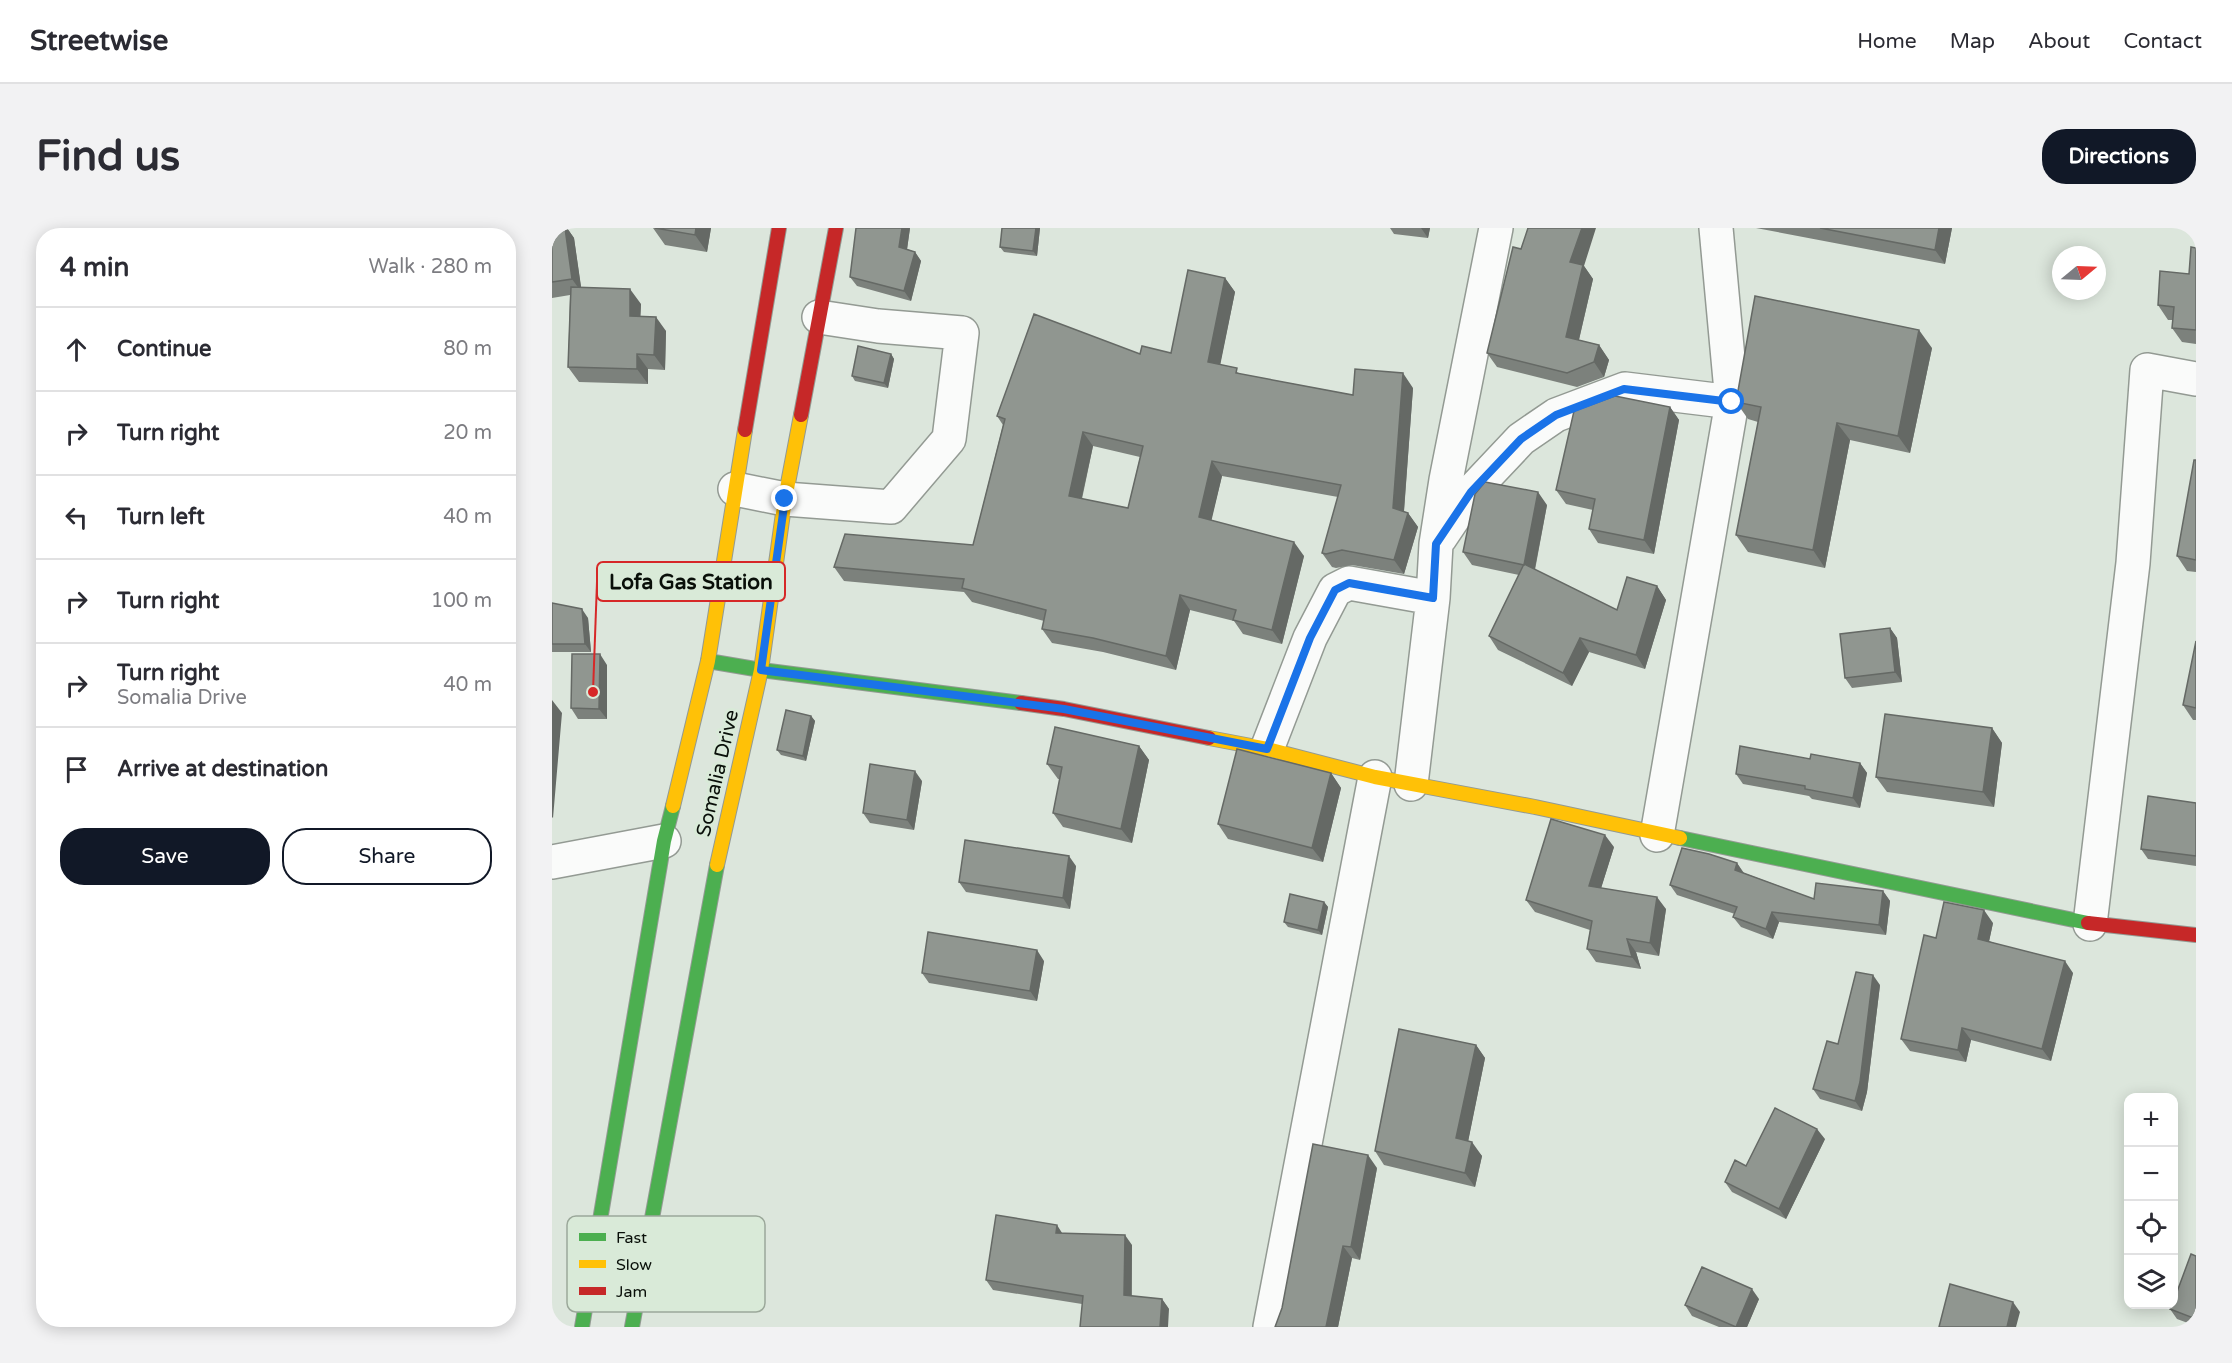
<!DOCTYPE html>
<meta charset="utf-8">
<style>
:root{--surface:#fff;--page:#f2f2f3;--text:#2b2b33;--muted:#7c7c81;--line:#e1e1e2;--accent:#111827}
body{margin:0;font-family:"Varela Round",sans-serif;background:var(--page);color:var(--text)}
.controls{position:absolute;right:18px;bottom:18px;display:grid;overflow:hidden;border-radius:12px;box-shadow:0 3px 15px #0003}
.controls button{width:54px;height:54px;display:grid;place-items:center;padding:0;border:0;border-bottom:2px solid var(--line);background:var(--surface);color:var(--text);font:30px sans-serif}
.compass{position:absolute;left:1500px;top:18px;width:54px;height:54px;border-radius:50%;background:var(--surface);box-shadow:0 3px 15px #0003;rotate:71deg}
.stop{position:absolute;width:18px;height:18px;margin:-14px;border:4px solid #1a73e8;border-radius:50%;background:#fff}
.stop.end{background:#1a73e8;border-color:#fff;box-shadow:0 2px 6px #0008}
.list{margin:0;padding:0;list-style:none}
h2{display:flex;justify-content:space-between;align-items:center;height:78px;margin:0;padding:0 24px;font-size:26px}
h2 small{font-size:20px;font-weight:400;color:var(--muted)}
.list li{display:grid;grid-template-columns:39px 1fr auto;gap:18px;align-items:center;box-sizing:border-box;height:84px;padding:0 24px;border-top:2px solid var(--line)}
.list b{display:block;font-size:22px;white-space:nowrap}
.list p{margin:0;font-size:20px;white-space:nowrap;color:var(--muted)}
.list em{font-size:20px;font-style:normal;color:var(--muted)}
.actions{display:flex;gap:12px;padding:18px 24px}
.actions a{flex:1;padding:14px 0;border:2px solid var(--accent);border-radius:24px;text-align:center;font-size:21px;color:var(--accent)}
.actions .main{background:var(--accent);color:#fff}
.icon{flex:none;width:33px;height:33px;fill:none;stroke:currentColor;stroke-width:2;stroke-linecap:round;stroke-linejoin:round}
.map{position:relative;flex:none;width:1644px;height:1099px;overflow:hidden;border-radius:24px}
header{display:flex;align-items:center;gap:36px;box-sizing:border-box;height:84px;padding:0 30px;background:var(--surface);border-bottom:2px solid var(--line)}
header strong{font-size:28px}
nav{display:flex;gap:33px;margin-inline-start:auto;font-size:21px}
.intro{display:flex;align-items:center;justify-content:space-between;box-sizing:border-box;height:144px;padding:0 36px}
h1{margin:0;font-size:42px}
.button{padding:15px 27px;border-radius:24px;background:var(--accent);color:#fff;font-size:21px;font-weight:700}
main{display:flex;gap:36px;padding:0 36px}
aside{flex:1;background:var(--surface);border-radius:24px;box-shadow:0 3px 15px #0003}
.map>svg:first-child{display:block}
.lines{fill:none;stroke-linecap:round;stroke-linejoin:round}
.street-casing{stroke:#939a93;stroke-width:36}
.fast-casing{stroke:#939a93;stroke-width:16}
.slow-casing{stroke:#939a93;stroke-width:16}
.jam-casing{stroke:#939a93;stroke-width:16}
.street{stroke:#fafbfa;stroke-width:33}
.fast{stroke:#4caf50;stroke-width:14}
.slow{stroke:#ffc107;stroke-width:14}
.jam{stroke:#c62828;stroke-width:14}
.wall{fill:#7c817c;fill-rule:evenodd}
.shaded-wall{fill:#656965}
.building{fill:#909690;stroke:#656965;stroke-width:1.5;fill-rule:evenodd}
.route{stroke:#1a73e8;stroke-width:8}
.labels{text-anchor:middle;stroke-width:6;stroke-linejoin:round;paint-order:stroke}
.street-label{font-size:20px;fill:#090f09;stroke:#d9ead8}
.key{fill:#d9ead8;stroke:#9ba89a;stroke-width:1.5}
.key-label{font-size:16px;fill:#090f09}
.leader{fill:none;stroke:#d62828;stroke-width:2}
.callout-dot{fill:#d62828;stroke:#d9ead8;stroke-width:2}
.callout{fill:#d9ead8;stroke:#d62828;stroke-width:2}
.callout-label{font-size:21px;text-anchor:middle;font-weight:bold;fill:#090f09}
</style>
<header>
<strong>Streetwise</strong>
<nav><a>Home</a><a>Map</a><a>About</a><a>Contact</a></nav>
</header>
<div class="intro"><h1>Find us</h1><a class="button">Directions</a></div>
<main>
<aside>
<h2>4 min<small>Walk · 280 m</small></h2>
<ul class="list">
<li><svg class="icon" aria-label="ahead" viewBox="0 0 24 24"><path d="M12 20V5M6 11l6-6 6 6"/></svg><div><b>Continue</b></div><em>80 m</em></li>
<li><svg class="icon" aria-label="right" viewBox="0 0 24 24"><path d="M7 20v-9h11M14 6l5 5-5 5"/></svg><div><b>Turn right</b></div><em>20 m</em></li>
<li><svg class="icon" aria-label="left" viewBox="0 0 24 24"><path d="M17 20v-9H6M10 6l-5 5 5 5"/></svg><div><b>Turn left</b></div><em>40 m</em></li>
<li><svg class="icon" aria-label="right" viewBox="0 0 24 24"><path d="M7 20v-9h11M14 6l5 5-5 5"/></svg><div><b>Turn right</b></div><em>100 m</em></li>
<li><svg class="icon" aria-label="right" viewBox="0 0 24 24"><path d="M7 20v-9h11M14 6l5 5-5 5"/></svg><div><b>Turn right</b><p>Somalia Drive</p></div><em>40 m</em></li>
<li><svg class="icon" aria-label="arrive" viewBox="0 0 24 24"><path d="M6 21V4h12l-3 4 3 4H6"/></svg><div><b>Arrive at destination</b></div></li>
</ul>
<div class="actions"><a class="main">Save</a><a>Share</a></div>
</aside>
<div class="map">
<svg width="1644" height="1099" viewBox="0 0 1644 1099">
<rect width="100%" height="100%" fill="#dce6dc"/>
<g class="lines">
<defs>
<path id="street" d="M183,261L233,271L339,279L397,211L410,105L326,98L267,89
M888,310L919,264L969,211L1004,187L1073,161L1180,174
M715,521L758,410L783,362L797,355L881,370
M859,556L881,370L884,316L894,252L944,0
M1105,607L1180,174L1164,0
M0,634L112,613
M1538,696L1581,335L1595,142L1644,151
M718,1099L823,549"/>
<path id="fast" d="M156,433L209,442L469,475
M1128,610L1536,695
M30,1099L112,613L121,578
M80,1099L165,637"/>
<path id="slow" d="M657,510L715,521L823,549L983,579L1128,610
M121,578L156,433L193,202
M165,637L209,442L233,271L249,187"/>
<path id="jam" d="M249,187L284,0
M193,202L227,0
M469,475L512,481L657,510
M1536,695L1644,707"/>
</defs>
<use href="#street" class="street-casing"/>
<use href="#fast" class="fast-casing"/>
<use href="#slow" class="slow-casing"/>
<use href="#jam" class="jam-casing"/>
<use href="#street" class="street"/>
<use href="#fast" class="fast"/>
<use href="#slow" class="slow"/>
<use href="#jam" class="jam"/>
</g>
<path class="wall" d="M0,0H15L22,10L29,60L89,76L88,88L114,103L113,142L96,141V156L27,154L16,139L18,67L0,70Z
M101,0H159L155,24L113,17Z
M358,0L355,21L363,24L369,33L359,73L305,58L298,49Z
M450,0H488L485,28L452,24L448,19Z
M838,0H878L876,10L842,6Z
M1204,0H1400L1393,36Z
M1644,20V116L1630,114L1620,100V92H1616L1606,77L1637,46Z
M1032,38L1041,51L1027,112L1047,117L1057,132L1052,149L1025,159L945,139L935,125Z
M673,50L683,64L668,136L689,146L801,167L861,160L852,284L856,285L866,299L852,346L800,337L784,340L780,339L770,325L786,269L670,248L659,292L752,328L730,416L691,406L682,393L638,382L624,442L551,424L500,415L490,401L492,393L420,374L412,364L292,353L282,339L421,317L451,197L445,188L588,126L619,125ZM541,218L588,229L576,280L530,271Z
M1380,120L1358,225L1298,212L1273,340L1196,324L1184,307L1206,194L1196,191L1184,174Z
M339,126L342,131L336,160L303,153L300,148Z
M1118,179L1127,192L1102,326L1046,315L1037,301L1041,282L1014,276L1004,262Z
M1644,232V344L1635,343L1625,328Z
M995,277L983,342L1065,382L1105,358L1114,372L1093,441L1037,424L1020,458L946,422L937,408L967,347L920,337L911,324Z
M0,375L36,390L39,424H0Z
M1338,400L1345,410L1350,454L1300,460L1293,450Z
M1644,413V492H1641L1631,477Z
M55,437V491H26L19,480Z
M259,488L263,493L254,533L229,527L225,522Z
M1440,500L1450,515L1442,579L1335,564L1324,549Z
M587,518L597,532L580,615L511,599L501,585L508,551H506L495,536Z
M1258,531L1308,535L1315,545L1308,580L1260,571L1257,568L1191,556L1184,546Z
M779,545L789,560L771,634L676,611L666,596Z
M370,553L362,602L318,595L311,585Z
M1644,575V638L1596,631L1589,621Z
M1062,619L1049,660L1114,681L1107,728L1084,724L1089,741L1044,734L1035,721L1038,702L983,684L974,672Z
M1185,635L1192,645L1262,671L1331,663L1338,673L1334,707L1227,694L1221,711L1189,699L1181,689L1183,686L1125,667L1118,657Z
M524,638L518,681L414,664L407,654Z
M772,674L776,679L770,707L736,699L732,694Z
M1441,695L1437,713L1521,745L1499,833L1419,812L1414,834L1358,823L1349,811L1384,710Z
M492,733L485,773L377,755L370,745Z
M1328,757L1315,864L1310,883L1268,871L1261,861L1286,816Z
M924,817L933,830L916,913L930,928L923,959L832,937L823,923Z
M1273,911L1234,991L1180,964L1173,954L1194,938Z
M825,940L808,1032L800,1030L786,1099H723L730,1080Z
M510,1005L580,1017V1068L610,1071L617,1081L530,1076L441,1062L434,1052Z
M1644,1028V1098L1625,1091L1618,1081Z
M1207,1071L1195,1099H1167L1140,1088L1133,1077Z"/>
<path class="shaded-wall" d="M13,0H15L22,10L30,65L20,51Z
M144,0H159L155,24L143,7Z
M350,0H358L354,29L347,19Z
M484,0H488L485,28L481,23Z
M869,0H878L876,10Z
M1030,0H1044L1032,38L1041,51L1024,124L1014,109L1018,34Z
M1387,0H1400L1393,36L1383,22Z
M363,24L369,33L359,73L352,63Z
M673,50L683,64L666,148L656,134Z
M78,61L89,76L88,102L78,88Z
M104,89L114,103L113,142L102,127Z
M1367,102L1380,120L1358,225L1346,208Z
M1047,117L1057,132L1052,149L1042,134Z
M85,126L96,141V156L85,141Z
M339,126L342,131L336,160L332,155Z
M851,145L861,160L851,295L841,280Z
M1118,179L1127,192L1102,326L1092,312Z
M1285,195L1298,212L1273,340L1261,322Z
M531,204L541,218L527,282L517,268Z
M660,233L670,248L657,303L647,289Z
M986,264L995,277L981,350L972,337Z
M856,285L866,299L852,346L842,332Z
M742,314L752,328L730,416L720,402Z
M1105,358L1114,372L1093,441L1084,427Z
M628,367L638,382L624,442L614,428Z
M30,381L36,390L39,424L33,416Z
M1338,400L1345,410L1350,454L1343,444Z
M1028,410L1037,424L1020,458L1011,445Z
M48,426L55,437V491L47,481Z
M0,472L10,485L1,590L0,589Z
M259,488L263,493L254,533L251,528Z
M1440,500L1450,515L1442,579L1431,564Z
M587,518L597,532L580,615L569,601Z
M1308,535L1315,545L1308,580L1301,570Z
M363,543L370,553L362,602L355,592Z
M779,545L789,560L771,634L760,620Z
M1053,607L1062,619L1046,670L1037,658Z
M517,628L524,638L518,681L511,670Z
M1185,635L1192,646L1183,642Z
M1331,663L1338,673L1334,707L1327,697Z
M1105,669L1114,681L1107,728L1098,715Z
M772,674L776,679L770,707L766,702Z
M1432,682L1441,695L1435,723L1426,711Z
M1220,684L1227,694L1221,711L1214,701Z
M1075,711L1084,724L1089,741L1080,729Z
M485,722L492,733L485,773L478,763Z
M1513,733L1521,745L1499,833L1490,821Z
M1321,747L1328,757L1315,864L1310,883L1303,873Z
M1410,800L1419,812L1414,834L1406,822Z
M924,817L933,830L914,924L904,910Z
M1265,901L1273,911L1234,991L1227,981Z
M920,914L930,928L923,959L913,945Z
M816,927L825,940L808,1032L799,1019Z
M505,997L512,1008L504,1005Z
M573,1007L580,1017L579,1077L572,1067Z
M791,1018L800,1030L786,1099H774Z
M1200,1061L1207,1071L1195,1099H1184Z
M610,1071L617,1081L616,1099H608Z
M1461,1074L1468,1084L1464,1099H1455Z"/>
<path class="building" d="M0,0H13L20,51L0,54Z
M103,0H144L143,7Z
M304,0H350L347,19L363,24L352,63L298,49Z
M450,0H484L481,23L448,19Z
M976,0H1030L1018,34L1031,37L1014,109L1047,117L1042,134L1015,145L935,125L961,19L969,21Z
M1268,0H1387L1383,22Z
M1639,19L1644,20V102L1620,100L1622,79L1606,77L1608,43L1637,46Z
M636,42L673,50L656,134L685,140L684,145L801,167L803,141L851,145L841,280L856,285L842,332L790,322L774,326L770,325L789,257L660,233L647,289L742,314L720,402L681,392L684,382L628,367L614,428L541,410L490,401L494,382L410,360L412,351L282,339L293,306L421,317L453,191L445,188L482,86L588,126L590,118L619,125ZM531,204L591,218L576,280L517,268Z
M19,59L78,61V88L104,89L102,127L85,126V141L16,139Z
M1203,68L1367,102L1346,208L1285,195L1261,322L1184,307L1209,179L1184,174Z
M306,118L339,126L332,155L300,148Z
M1063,168L1118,179L1092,312L1037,301L1043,271L1004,262L1022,183Z
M1642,232H1644V332L1625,328Z
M933,254L986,264L972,337L911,324L923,266Z
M972,336L1065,382L1075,349L1105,358L1084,427L1028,410L1011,445L937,408Z
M0,375L30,381L33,416H0Z
M1338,400L1343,444L1293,450L1288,406Z
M1644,413V480L1631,477Z
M20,426H48L47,481L19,480Z
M234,482L259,488L251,528L225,522Z
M1333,486L1440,500L1431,564L1324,549Z
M503,499L587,518L569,601L501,585L510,539L495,536Z
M1188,518L1258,531L1259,526L1308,535L1301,570L1253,561V558L1184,546Z
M685,521L779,545L760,620L666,596Z
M318,536L363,543L355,592L311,585Z
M1596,568L1644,575V628L1589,621Z
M999,591L1053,607L1037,658L1105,669L1098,715L1075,711L1080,729L1035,721L1040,693L974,672Z
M413,612L517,628L511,670L407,654Z
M1130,620L1157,626L1185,635L1183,642L1262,671L1264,655L1331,663L1327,697L1220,684L1214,701L1181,689L1185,679L1118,657Z
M738,666L772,674L766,702L732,694Z
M1392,674L1432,682L1426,711L1513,733L1490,821L1410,800L1406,822L1349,811L1372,707L1384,710Z
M376,704L485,722L478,763L370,745Z
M1304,744L1321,747L1308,854L1303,873L1261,861L1275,813L1286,816Z
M847,801L924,817L904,910L920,914L913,945L823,923Z
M1223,880L1265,901L1227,981L1173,954L1183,932L1194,938Z
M761,916L816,927L799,1019L791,1018L774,1099H723L730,1080Z
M444,987L505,997L504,1005L573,1007L572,1067L610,1071L608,1099H528L531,1068L434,1052Z
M1639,1026L1644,1028V1091L1618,1081L1620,1077H1622V1072Z
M1150,1039L1200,1061L1184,1099L1133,1077Z
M1398,1056L1461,1074L1455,1099H1387Z"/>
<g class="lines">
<path class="route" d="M233,271L209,442L512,481L715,521L758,410L783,362L797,355L881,370L884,316L919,264L969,211L1004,187L1072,161L1180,174"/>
</g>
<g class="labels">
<g class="street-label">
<text transform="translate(165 545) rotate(-77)" y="7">Somalia Drive</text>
</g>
</g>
<rect x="15" y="988" width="198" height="96" rx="9" class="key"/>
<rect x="27" y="1005" width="27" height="8" fill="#4caf50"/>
<rect x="27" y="1032" width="27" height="8" fill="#ffc107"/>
<rect x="27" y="1059" width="27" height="8" fill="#c62828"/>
<g class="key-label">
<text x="64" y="1015">Fast</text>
<text x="64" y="1042">Slow</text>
<text x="64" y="1069">Jam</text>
</g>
<path class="leader" d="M41 464L45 354"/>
<circle class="callout-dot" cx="41" cy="464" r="6"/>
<rect class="callout" x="45" y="334" width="188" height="39" rx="6"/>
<g class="callout-label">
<text x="139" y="361">Lofa Gas Station</text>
</g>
</svg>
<div class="controls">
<button>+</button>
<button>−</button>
<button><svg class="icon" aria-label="locate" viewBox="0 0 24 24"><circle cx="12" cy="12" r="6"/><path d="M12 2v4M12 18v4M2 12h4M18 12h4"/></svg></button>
<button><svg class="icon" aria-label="layers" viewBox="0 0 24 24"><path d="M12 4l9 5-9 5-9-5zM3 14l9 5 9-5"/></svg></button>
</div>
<svg class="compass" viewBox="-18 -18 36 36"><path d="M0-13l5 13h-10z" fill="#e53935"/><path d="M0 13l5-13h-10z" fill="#7c7c81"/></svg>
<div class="stop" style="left:1180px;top:174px"></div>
<div class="stop end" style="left:233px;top:271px"></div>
</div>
</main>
